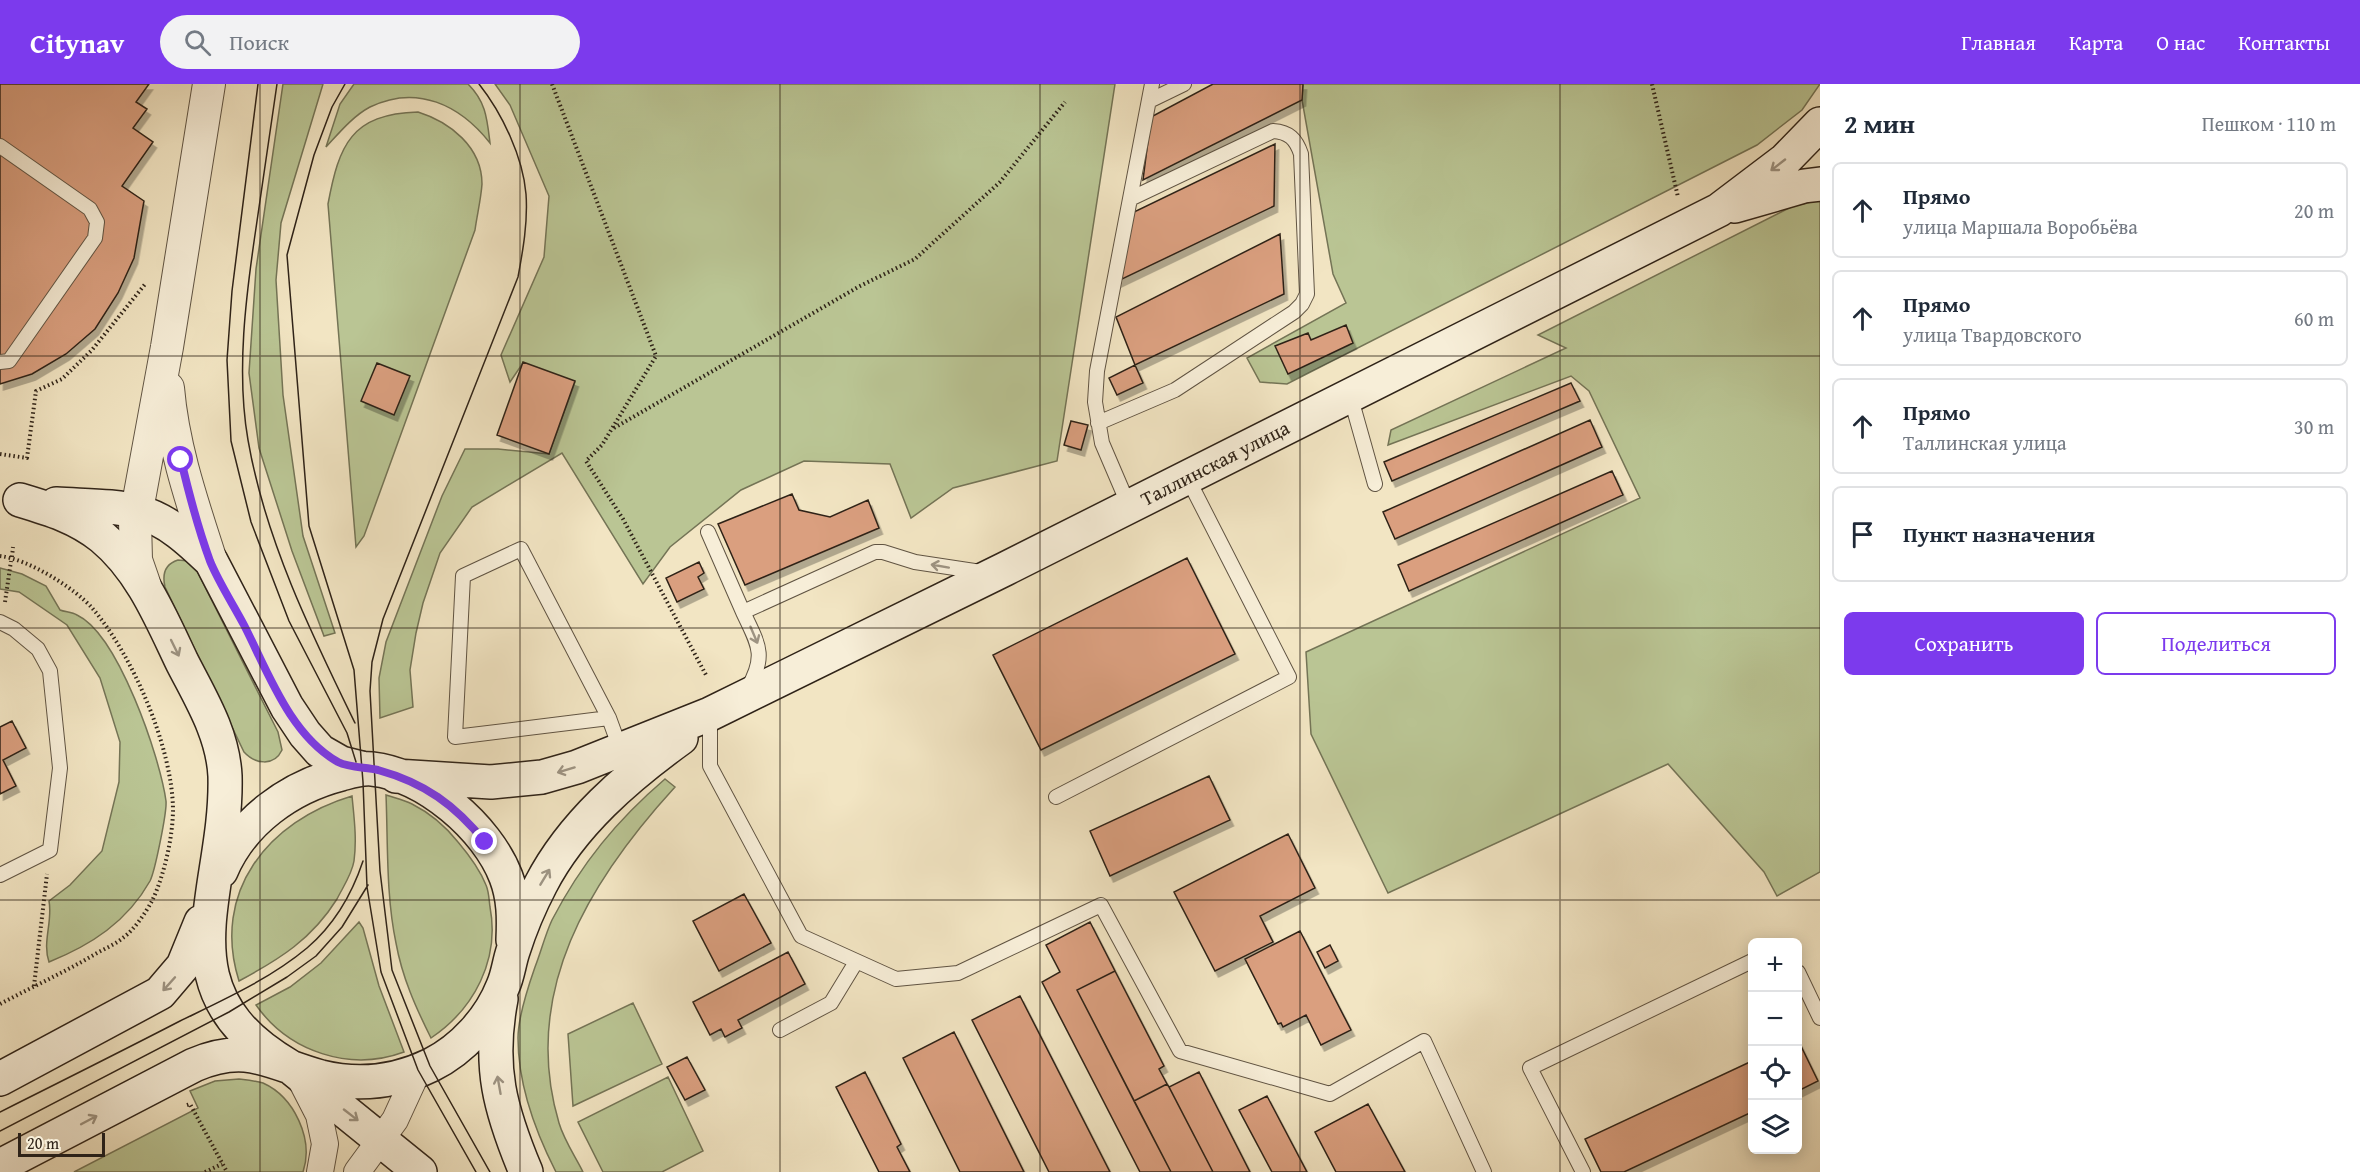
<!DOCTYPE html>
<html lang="ru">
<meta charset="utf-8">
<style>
:root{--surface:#fff;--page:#f2f2f3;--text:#1f2937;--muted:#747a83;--line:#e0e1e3;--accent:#7c3aed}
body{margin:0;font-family:"Gentium Book Plus",serif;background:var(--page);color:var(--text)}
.controls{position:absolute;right:18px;bottom:18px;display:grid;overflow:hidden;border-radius:9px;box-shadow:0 3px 15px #0003}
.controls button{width:54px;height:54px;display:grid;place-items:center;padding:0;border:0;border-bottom:2px solid var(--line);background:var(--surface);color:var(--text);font:30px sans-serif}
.scale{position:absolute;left:18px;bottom:15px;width:87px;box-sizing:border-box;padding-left:6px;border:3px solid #2f2318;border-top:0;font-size:16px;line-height:21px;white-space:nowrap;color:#2f2318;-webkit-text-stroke:4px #f7eed8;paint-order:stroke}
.stop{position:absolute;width:18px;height:18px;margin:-14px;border:4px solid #7c3aed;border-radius:50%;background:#fff}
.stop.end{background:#7c3aed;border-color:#fff;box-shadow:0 2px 6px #0008}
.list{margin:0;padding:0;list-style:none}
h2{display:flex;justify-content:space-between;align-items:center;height:78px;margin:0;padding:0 24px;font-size:26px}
h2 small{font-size:20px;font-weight:400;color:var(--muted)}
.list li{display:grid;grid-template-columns:39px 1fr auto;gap:18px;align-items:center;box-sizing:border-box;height:96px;margin:0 12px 12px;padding:0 12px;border:2px solid var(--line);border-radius:9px}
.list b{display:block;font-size:22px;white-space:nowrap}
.list p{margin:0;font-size:20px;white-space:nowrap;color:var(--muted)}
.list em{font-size:20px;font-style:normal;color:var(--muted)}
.actions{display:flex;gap:12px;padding:18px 24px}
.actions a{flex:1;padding:14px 0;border:2px solid var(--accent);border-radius:9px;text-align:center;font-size:21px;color:var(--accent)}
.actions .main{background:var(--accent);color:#fff}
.icon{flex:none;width:33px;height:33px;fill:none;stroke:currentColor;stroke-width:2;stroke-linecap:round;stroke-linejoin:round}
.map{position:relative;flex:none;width:1820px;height:1088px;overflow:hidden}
header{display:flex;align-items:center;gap:36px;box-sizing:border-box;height:84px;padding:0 30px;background:var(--accent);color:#fff}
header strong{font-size:28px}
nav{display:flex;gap:33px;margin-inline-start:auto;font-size:21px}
.search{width:420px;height:54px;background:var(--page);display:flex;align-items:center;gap:15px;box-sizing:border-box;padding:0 21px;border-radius:33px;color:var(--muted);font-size:22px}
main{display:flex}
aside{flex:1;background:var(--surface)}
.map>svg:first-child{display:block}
.green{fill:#bac594;stroke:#747456;stroke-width:1.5}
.building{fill:#da9f7f;stroke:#2f2318;stroke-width:1.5;filter:url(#shadow)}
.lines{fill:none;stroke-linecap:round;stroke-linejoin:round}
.service-casing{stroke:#605443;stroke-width:16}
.minor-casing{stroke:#605443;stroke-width:28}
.tertiary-casing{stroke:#605443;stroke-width:34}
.secondary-casing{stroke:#2f2318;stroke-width:36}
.path{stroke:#2f2318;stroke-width:4;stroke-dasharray:1.5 3;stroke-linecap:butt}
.service{stroke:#f7eed8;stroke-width:14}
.minor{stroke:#f7eed8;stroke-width:26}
.tertiary{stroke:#f7eed8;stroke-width:32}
.secondary{stroke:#f7eed8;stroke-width:33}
.tram{stroke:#2f2318;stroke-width:1.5}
.oneway{stroke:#9d9382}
.route{stroke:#7c3aed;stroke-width:8}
.grid{fill:none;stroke:#2f2318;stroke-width:1.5;stroke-opacity:0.55}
.labels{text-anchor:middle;stroke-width:6;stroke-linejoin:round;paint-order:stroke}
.street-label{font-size:20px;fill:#2f2318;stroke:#f7eed8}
</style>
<header>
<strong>Citynav</strong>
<div class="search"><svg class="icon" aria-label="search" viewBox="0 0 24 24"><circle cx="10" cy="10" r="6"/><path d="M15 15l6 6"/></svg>Поиск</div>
<nav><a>Главная</a><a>Карта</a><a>О нас</a><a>Контакты</a></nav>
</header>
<main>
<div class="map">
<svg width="1820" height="1088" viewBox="0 0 1820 1088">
<defs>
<filter id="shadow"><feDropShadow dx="3.5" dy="6" stdDeviation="0" flood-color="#0004"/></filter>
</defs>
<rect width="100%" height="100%" fill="#f2e5c3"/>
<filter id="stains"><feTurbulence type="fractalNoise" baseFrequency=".00333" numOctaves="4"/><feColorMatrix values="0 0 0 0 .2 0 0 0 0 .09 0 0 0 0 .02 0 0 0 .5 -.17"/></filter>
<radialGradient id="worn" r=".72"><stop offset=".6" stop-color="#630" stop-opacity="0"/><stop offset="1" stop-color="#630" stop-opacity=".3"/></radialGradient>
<path class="green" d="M283,0H323L281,139L276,196L283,311L303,452L335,549L324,552L292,467L259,364L249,289L256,185Z
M354,0H468C486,18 487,34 490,59C460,21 417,0 370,23C353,32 339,49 326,63L340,20Z
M495,0H1115L1057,377L953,404L911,434L890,380L804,377L741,406L670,463L643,500L562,369L472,423L440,469L423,519L416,549L410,586L413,623L380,634L379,594L386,558L442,412L465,365H498L549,370L575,298L523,279L510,298L501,271L544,173L549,112L510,21Z
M1303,0H1820L1802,26L1757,61L1287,300L1260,298L1247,274L1346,219L1333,190L1302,16Z
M418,28C450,38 482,63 482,100C481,115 477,131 475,146L364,452L356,463L328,120C339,61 351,30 418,28Z
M1820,116V788L1777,812L1764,788L1668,680L1388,809L1311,650L1306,568L1640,414L1589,307L1571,292L1388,361L1391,346L1566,264L1538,251L1793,122Z
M178,476L189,477L197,487L278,648L282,666C274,683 255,680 244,668L165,503C162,490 165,480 178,476Z
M0,484L22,490L46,502L60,526C65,528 72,528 77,531C118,550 160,673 166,717C167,728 155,787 150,797C127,838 91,861 49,878C42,858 53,837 49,817L70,801L102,767L119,698L120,658L100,594L67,541L19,508L0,505Z
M665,695L675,703C590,796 520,908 559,1039C564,1056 575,1072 583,1088H556C535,1047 518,1000 518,954C518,933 528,903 535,883C541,868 545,851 552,836C581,780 617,736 665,695Z
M386,711C395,714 404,716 412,720C430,729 446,743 458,758C469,771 480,786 486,801C489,808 489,816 490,823C500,876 474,925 431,954C416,924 402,893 396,859C386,812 388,760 386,711Z
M352,712C354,733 357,755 354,777C352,790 343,803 337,815C312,855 280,875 239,897C211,808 268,737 352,712Z
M359,838L363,844L379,902L404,968C350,988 289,968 256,921L290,903L321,879Z
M633,919L662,980L573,1022L568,950Z
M668,993L703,1067L662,1088H603L578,1038Z
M239,995C247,996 256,997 263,999C294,1013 314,1055 303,1088H74L198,1024L190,1007L215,997Z"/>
<path class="building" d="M0,0H149L136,18L147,25L133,44L153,58L122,102L144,117L134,174L118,209L95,245L66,270L32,290L0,300Z
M1213,0H1303L1302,16L1143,96L1151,33Z
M1275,60L1274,122L1118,197L1134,128Z
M1280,150L1284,210L1135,281L1116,233Z
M1346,241L1353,259L1288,290L1275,262L1308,249L1311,256Z
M523,278L575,297L549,370L497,351Z
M377,279L410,292L394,331L361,317Z
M1135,281L1143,299L1117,311L1109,294Z
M1571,299L1580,317L1392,397L1384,378Z
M1590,336L1602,363L1395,455L1383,428Z
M1071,337L1088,341L1081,366L1064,361Z
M1612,387L1623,411L1409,507L1398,481Z
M792,410L799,426L830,433L868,416L879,444L745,501L718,440Z
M1187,474L1235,570L1041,666L993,571Z
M699,478L704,489L698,493L704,505L677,518L666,494Z
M12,637L26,664L3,676L16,702L0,710V643Z
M1209,692L1230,736L1110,792L1090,747Z
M1288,750L1315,804L1260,832L1273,858L1215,887L1174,808Z
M744,810L771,859L719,887L693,837Z
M1090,838L1115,887L1077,906L1171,1088H1140L1042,898L1060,888L1046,861Z
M1300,847L1351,946L1321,961L1306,931L1283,943L1281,939L1278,940L1245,875Z
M1330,861L1338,877L1325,884L1317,868Z
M788,868L805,900L738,936L742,944L725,953L721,945L710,951L693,918Z
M1115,887L1164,982L1159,985L1167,1000L1134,1017L1077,906Z
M1020,912L1110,1088H1049L972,936Z
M954,948L1024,1088H960L903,974Z
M1798,956L1818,997L1798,1007Z
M687,973L705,1006L685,1016L667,983Z
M1752,977V1028L1624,1088H1601L1585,1055Z
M865,988L901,1060L897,1063L910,1088H879L836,1003Z
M1199,988L1250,1088H1213L1169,1003Z
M1167,1000L1169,1003L1213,1088H1171L1134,1017Z
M1267,1012L1307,1088H1272L1239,1026Z
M1368,1020L1405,1088H1336L1315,1048Z"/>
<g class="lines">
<defs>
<path id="service" d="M1149,17L1184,0
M0,62L90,125L97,138L95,154L9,277L0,278
M1350,311L1375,400
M1098,339L1175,306L1294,228L1302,220L1307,210L1301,70C1296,55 1289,48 1273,47L1130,115
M1129,422L1102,359L1095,318L1097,287L1152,0
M708,448L743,528
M0,538L14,545L38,565L50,587L60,684L50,766L0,791
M748,604C767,571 758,560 743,528L875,468H883L915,478L981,488
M710,630V682L801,852L896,895L958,889L1101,821L1180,967L1330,1010L1424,957L1484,1088
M609,634L455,653L463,492L521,465L609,634L621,667
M1056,713L1289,593L1187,393
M1798,888L1820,934
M780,946L831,919L856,878
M1583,1088L1530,984L1752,877"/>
<path id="minor" d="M301,996L319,1031L325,1060L320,1088
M357,1088L395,1036L418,986"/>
<path id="tertiary" d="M168,304C173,364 193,421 211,477
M145,502L136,476L135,437L167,263L209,0"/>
<path id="secondary" d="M1735,122L1804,102L1820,100
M20,416C50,425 77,433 102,453C141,485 161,534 182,578C201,615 223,650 225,692C228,809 157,905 289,982L420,1088
M56,420C82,422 115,421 139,428C168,436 190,457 211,477L287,623L305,650L320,667L341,679L361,684
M396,692L491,698L542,693L577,683L710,630L1005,485L1719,126L1785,76L1820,40
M221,787C242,737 290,703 341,690C352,687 361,684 372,685C426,691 487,743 506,793C514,814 514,834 513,856
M501,915C488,983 500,1026 526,1088
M0,995L160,909L183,882L201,838
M0,1082L194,981C248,958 270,979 321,993C358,1002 396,998 431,981C463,965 490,935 503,902C508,891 509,879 513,867C520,845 530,821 541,800C572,740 627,693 681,654"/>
</defs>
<use href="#service" class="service-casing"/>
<use href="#minor" class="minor-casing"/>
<use href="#tertiary" class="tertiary-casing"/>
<use href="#secondary" class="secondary-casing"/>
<path class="path" d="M552,0L656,272L602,361L586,377L623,435L706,591
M1652,0L1678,113
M614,344L858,203L915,175L1000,98L1065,18
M0,370L27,374L36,307L62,295L92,266L146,199
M0,472C28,475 75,504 93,525C133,572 172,663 173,725C173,753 164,792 152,817C146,828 134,846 124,853C116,860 106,864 97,869C65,888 32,903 0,920
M12,473L13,463
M5,518L11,477
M34,902L47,790
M187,1021L190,1020L227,1088
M205,1088L222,1080"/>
<use href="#service" class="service"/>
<use href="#minor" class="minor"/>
<use href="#tertiary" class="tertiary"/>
<use href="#secondary" class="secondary"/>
<path class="tram" d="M258,0L232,207L227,276L231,357L251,438L289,537L347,649L356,678
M277,0C270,48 263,96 256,144C246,211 236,288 248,356C265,455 311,549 355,639
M345,0L332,23L314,71L287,171L309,442L354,586L363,698L367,803L381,888L418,986L476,1088
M479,0C502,29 523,73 526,110C528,138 523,166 518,193L383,535L372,578L370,607L380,787L392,886L430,982L490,1088
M0,1028C60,998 120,968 180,937C223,916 270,895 307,864C334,841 352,810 363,777
M0,1047L229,928L287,893L316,872L342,843L368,801"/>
</g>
<defs><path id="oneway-shaft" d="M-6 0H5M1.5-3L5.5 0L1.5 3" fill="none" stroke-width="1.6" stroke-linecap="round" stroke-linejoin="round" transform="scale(1.5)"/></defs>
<g class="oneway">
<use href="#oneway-shaft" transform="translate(1778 81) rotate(142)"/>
<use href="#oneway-shaft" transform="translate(940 482) rotate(-170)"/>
<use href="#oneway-shaft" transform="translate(754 551) rotate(67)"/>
<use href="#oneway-shaft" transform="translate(175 564) rotate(64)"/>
<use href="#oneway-shaft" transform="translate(566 686) rotate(163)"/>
<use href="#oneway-shaft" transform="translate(545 793) rotate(-59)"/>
<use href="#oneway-shaft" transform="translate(169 900) rotate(132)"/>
<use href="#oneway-shaft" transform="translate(499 1001) rotate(-100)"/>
<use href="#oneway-shaft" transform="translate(351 1031) rotate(38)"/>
<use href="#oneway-shaft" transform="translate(89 1036) rotate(-28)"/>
</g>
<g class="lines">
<path class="route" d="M181,376C189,410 198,444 210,477C219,499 233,520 244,541C268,588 290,651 338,678C350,684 365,683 378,686C425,699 455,721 485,758"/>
</g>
<path class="grid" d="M260,0V1088M520,0V1088M780,0V1088M1040,0V1088M1300,0V1088M1560,0V1088M0,272H1820M0,544H1820M0,816H1820"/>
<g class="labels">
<g class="street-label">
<text transform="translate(1215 379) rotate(-27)" y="7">Таллинская улица</text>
</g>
</g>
<rect width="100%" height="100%" filter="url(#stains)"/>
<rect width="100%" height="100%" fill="url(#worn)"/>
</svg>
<div class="controls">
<button>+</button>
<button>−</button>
<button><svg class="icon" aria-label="locate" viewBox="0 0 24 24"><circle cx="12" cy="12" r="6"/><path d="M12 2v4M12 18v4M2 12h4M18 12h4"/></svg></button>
<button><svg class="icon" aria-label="layers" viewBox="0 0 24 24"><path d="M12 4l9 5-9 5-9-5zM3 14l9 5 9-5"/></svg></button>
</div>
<div class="scale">20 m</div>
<div class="stop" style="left:181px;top:376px"></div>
<div class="stop end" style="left:485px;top:758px"></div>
</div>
<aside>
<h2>2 мин<small>Пешком · 110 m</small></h2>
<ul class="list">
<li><svg class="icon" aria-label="ahead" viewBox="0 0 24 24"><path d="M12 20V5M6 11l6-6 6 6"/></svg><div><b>Прямо</b><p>улица Маршала Воробьёва</p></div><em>20 m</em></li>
<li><svg class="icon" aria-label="ahead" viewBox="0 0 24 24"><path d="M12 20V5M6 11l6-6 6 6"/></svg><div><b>Прямо</b><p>улица Твардовского</p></div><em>60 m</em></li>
<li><svg class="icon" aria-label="ahead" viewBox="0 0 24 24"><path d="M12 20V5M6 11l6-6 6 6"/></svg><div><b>Прямо</b><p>Таллинская улица</p></div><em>30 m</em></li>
<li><svg class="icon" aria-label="arrive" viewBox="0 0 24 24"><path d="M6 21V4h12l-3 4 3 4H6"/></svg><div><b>Пункт назначения</b></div></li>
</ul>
<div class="actions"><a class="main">Сохранить</a><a>Поделиться</a></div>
</aside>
</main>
